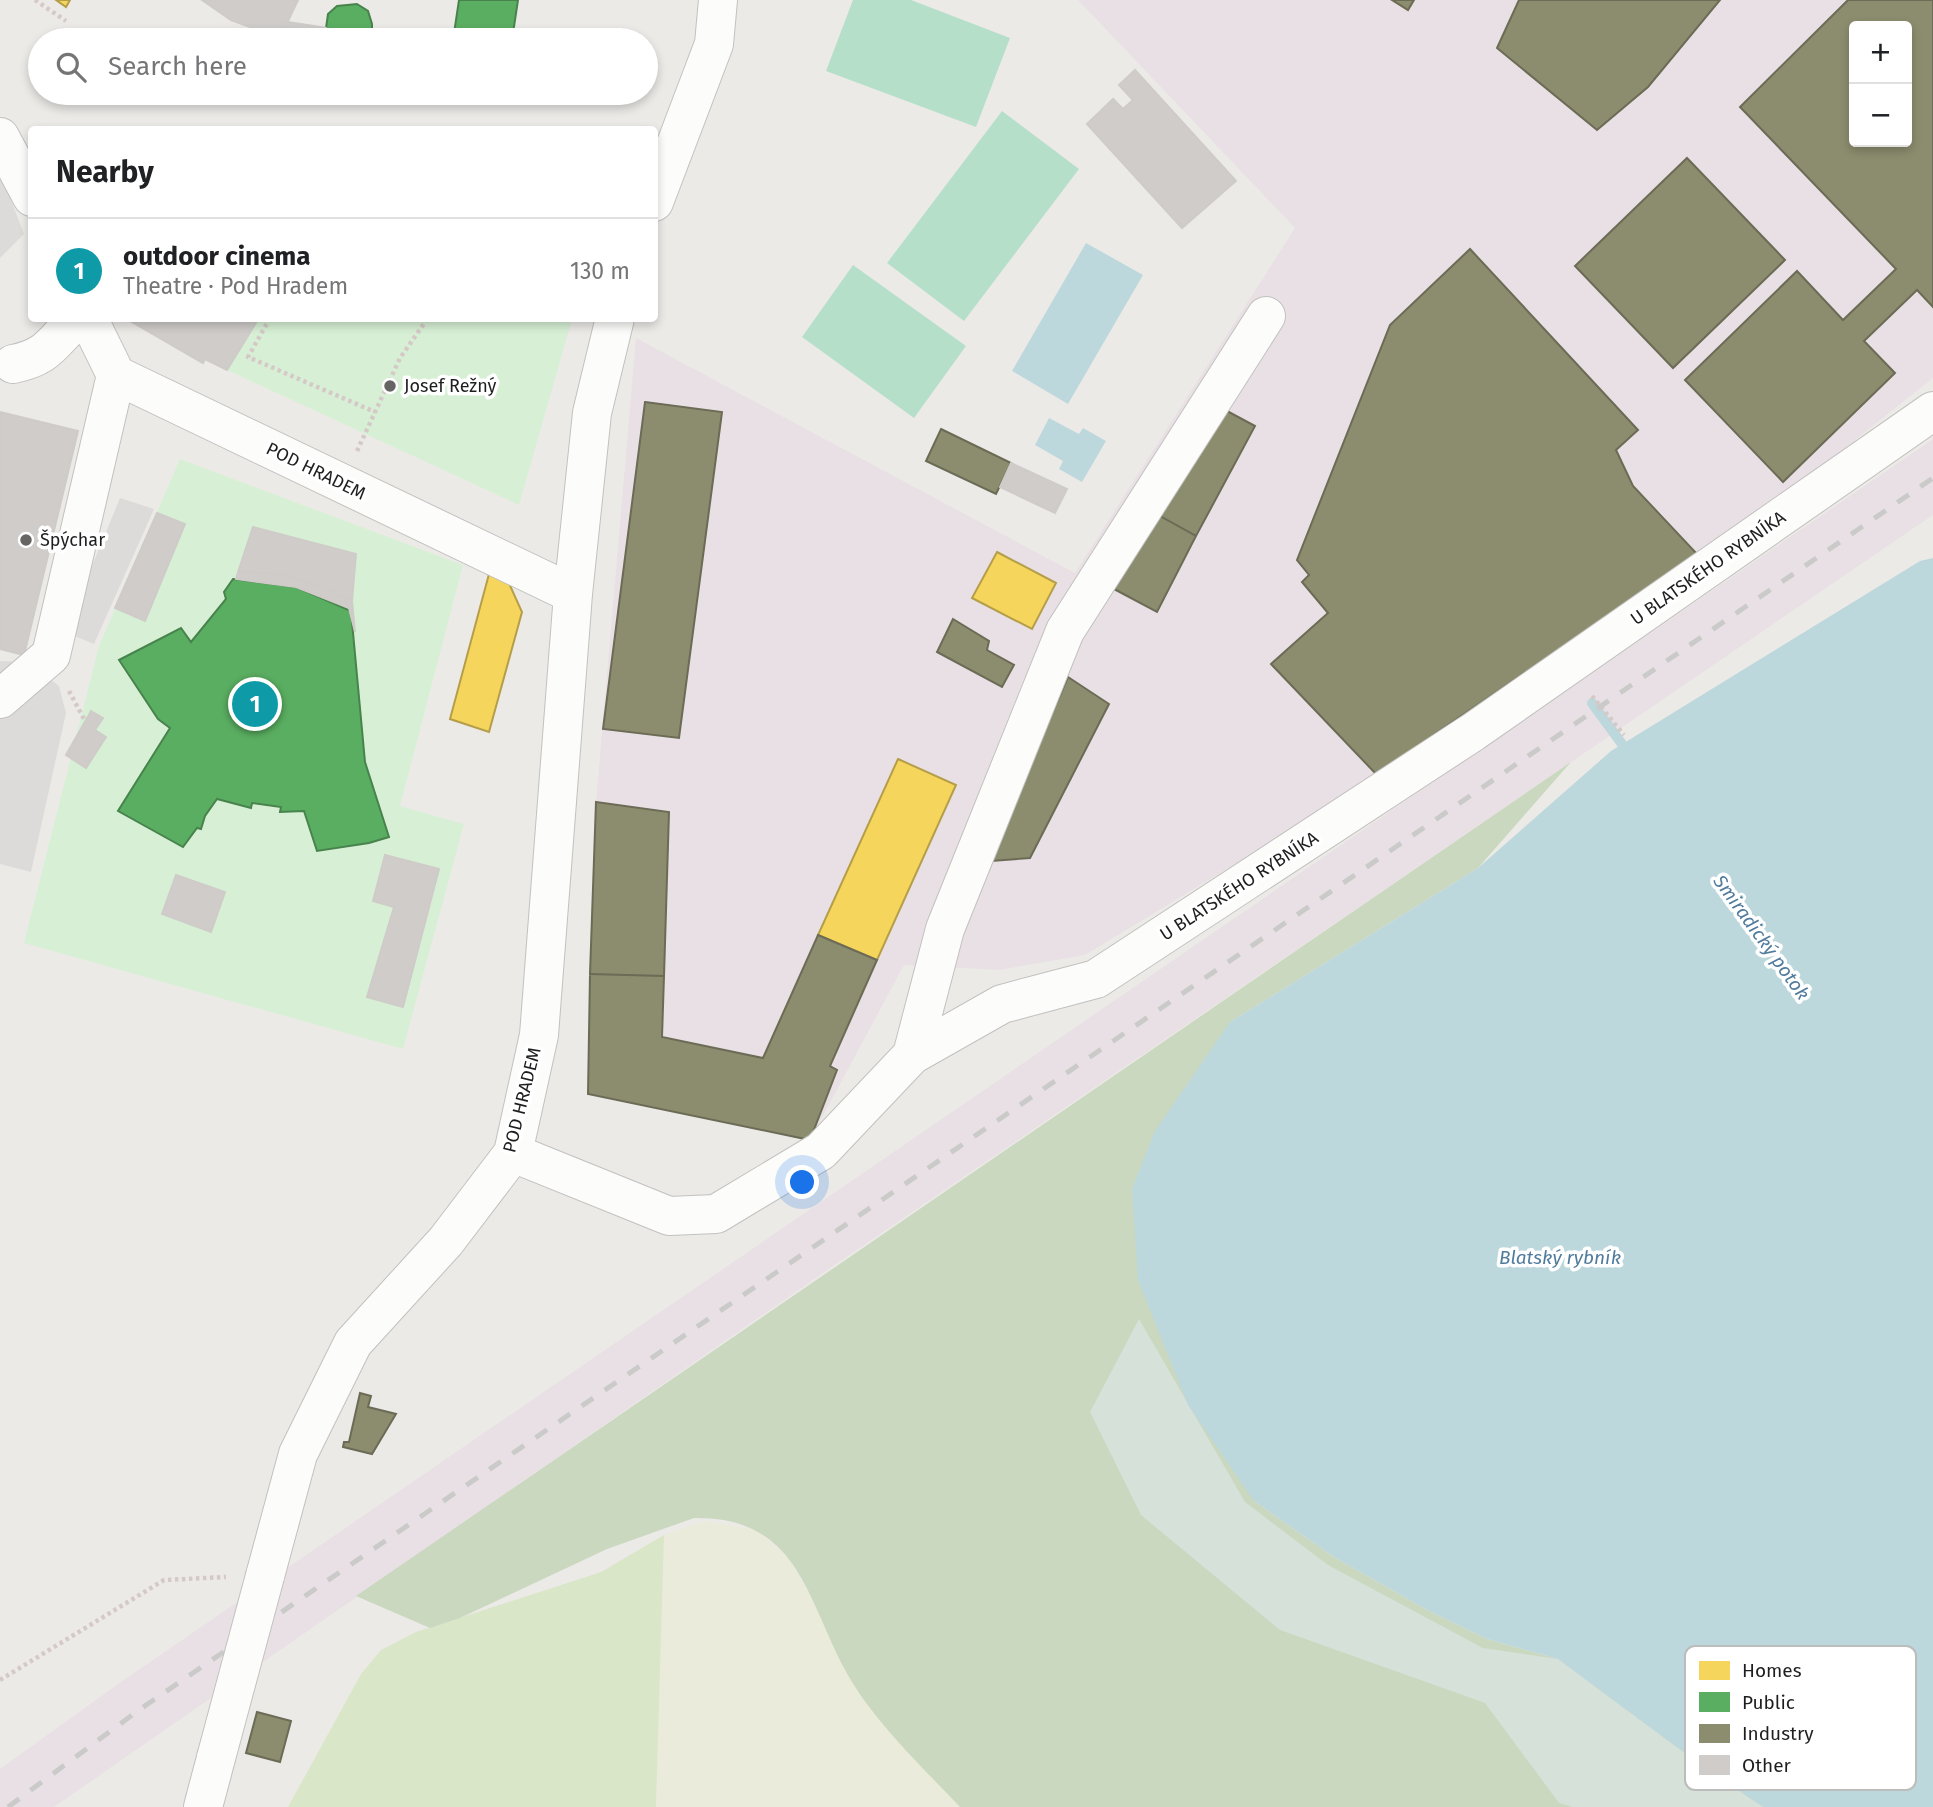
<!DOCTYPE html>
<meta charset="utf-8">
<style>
:root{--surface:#fff;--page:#f6f6f6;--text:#202124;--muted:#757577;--line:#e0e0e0;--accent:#7c3aed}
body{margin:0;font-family:"Fira Sans",sans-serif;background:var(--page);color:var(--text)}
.controls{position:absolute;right:21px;top:21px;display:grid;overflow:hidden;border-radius:7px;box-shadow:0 4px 10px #0003}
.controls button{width:63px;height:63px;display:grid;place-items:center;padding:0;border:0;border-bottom:2px solid var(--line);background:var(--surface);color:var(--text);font:35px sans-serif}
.you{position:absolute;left:803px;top:1183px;width:24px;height:24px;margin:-18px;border:5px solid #fff;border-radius:50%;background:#1a73e8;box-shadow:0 0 0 10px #1a73e833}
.badge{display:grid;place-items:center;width:46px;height:46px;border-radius:50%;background:var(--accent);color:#fff;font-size:23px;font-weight:700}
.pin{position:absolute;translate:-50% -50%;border:4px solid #fff;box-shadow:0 2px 7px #0006}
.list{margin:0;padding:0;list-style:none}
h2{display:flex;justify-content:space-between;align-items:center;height:91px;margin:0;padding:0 28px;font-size:30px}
h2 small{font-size:23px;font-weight:400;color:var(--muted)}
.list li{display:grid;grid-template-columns:46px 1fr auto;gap:21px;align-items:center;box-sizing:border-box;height:105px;padding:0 28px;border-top:2px solid var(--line)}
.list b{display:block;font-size:26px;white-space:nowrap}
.list p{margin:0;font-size:23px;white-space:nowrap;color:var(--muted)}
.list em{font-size:23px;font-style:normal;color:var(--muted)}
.icon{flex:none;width:38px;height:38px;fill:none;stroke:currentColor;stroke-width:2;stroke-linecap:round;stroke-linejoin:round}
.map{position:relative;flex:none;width:1933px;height:1807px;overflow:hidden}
.search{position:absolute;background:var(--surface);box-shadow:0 4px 10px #0003;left:28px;top:28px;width:630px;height:77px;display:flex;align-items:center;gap:18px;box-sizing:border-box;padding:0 24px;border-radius:38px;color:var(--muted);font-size:26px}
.panel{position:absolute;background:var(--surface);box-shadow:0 4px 10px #0003;left:28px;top:126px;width:630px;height:196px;border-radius:7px}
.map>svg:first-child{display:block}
.industrial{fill:#e9e0e5;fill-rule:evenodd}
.farmland{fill:#ebebdb}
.grass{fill:#dae6c8}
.forest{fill:#c9d8be}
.wetland{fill:#d5e1d9}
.park{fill:#d7f0d5}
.pitch{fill:#b6dfca}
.parking{fill:#dcdbda}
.water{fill:#bdd8dc}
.homes{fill:#f6d55c;stroke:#b59e49;stroke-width:2}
.public{fill:#5aae61;stroke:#48834d;stroke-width:2}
.industry{fill:#8c8c6e;stroke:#6b6b56;stroke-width:2;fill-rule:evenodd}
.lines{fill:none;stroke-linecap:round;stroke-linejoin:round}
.stream{stroke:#bdd8dc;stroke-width:10}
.building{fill:#cfccca;stroke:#cfcbc8;stroke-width:2}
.minor-casing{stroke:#c2c1bf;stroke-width:40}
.path{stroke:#d5c9c7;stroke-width:4.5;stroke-dasharray:3.5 3.5;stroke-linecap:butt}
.minor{stroke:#fcfcfb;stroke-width:38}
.rail{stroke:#cacac9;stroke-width:5;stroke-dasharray:14 14;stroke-linecap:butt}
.minor-bridge-casing{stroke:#c2c1bf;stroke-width:40;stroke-linecap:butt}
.minor-bridge{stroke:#fcfcfb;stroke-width:38}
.poi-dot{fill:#666564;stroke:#fff;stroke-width:2.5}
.labels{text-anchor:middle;stroke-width:7;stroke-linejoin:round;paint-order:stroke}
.poi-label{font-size:18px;fill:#1e1e1e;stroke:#fff;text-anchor:start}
.street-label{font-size:18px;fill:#1e1e1e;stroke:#fff}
.water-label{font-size:19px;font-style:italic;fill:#507b9d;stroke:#fff}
.key{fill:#fff;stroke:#bcbcbc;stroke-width:2}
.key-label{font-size:19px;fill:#1e1e1e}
</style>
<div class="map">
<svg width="1933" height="1807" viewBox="0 0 1933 1807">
<rect width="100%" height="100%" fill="#eceae7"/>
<path class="industrial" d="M1078,0H1933V378L1742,530L1375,779L1085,955L999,970L904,965L810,1140L588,1094L596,802L636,338L1075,573L1295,228ZM1854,26H1907V142H1854Z
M1933,439V515L829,1269L54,1807H0V1769L118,1684Z"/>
<path class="farmland" d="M706,1521L756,1530L789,1558L823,1617L849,1677L902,1745L960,1807H656L664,1535Z"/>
<path class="grass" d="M664,1535L656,1807H288L361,1674L381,1650L416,1632L601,1572Z"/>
<path class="forest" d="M1571,762L1478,868L1230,1022L1254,1501L1334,1557L1429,1611L1487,1639L1558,1659L1763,1807H960C924,1769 875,1722 849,1677C807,1605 802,1516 694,1518L607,1549L460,1618L430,1628L356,1596Z"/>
<path class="wetland" d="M1139,1319L1245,1502L1328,1565L1483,1648L1558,1659L1701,1765L1763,1807H1573L1559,1803L1485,1703L1280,1630L1141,1515L1090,1412Z"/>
<path class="park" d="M259,319H572L519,505L227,370Z
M180,459L463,565L400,806L464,824L403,1049L24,943L99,646Z"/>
<path class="pitch" d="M853,0H911L1010,38L976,127L826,71Z
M1002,111L1079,169L964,321L887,263Z
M853,265L966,346L914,418L802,337Z"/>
<path class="parking" d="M0,172L24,234L0,258Z
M120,498L154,509L94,644L65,632Z
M0,661L27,662L59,686L66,713L31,872L0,864Z"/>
<path class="water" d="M1086,243L1143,275L1068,404L1012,371Z
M1049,418L1079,434L1083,428L1106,441L1082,482L1059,469L1063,461L1035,445Z
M1933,558V1807H1763L1701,1765L1558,1659L1487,1639L1429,1611L1334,1557L1254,1501L1188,1405L1138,1280L1132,1189L1155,1131L1230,1022L1478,868L1611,751L1920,561Z"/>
<path class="homes" d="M56,0H70L66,7Z
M997,552L1056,583L1032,629L972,598Z
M489,574L508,581L522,612L489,732L450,719Z
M898,759L956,785L877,960L818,935Z"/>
<path class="public" d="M459,0H518L512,40H453Z
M357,4L368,11L372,24V35L367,40H332L326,28L328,14L337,6Z
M233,579L296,587L351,611L365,762L389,837L369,843L317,851L304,811L280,812L281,807L252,803L251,808L217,799L205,816L201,829L197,828L183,847L118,811L170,728L158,719L119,660L181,628L191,642L226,599L224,592Z"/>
<path class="industry" d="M1392,0H1414L1408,10Z
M1519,0H1720L1648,87L1597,130L1497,48Z
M1848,0H1933V307L1917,290L1864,341L1895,373L1783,482L1685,380L1797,271L1843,320L1896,269L1740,107ZM1854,26H1907V142H1854Z
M1687,158L1785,260L1673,368L1575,266Z
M1470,249L1638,430L1616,450L1633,486L1698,555L1376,774L1271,664L1328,613L1302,582L1309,575L1297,560L1390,325Z
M645,402L722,412L679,738L603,729Z
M1227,411L1255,426L1196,536L1160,516Z
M941,429L1011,463L996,494L926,461Z
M1160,516L1196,536L1157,612L1114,589Z
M953,619L989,641L987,650L1014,665L1002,687L937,652Z
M1068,677L1109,704L1030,858L992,861L999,836Z
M596,802L669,812L664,976L590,974Z
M818,935L877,960L830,1066L837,1070L810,1140L588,1094L590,974L664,976L662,1037L763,1058Z
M360,1393L371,1396L368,1407L396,1414L372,1454L343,1447L344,1442H349Z
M257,1712L291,1721L280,1762L246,1753Z"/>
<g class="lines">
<path class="stream" d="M1592,703L1630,755"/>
</g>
<path class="building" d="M202,0H298L280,38L231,20Z
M288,22L326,28L332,39L292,34L290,40L280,38Z
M372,35L435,40H367Z
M1135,70L1236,181L1182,228L1087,124L1113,99L1123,109L1133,100L1119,85Z
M125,318H259L227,370L205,359L203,363Z
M0,412L78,431L24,655L0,649Z
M1011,463L1067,489L1055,513L1000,487Z
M157,513L185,524L145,621L115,608Z
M253,527L356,554L352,601L316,584L277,574L238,572Z
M238,572L277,574L316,584L352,601L355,632L349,608L296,587L236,579Z
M91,711L103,718L95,730L106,737L86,768L66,755Z
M385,855L439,869L403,1007L367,997L394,907L373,901Z
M176,875L225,892L211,932L162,914Z"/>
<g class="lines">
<defs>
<path id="minor" d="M0,137L32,197
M654,202L714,44L718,0
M88,318L116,375L573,594
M13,364C53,356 52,339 80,318
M0,699L51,655L116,375
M912,1055L945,929L1065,631L1266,316
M513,1153L669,1216L716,1214L821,1151L912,1055L1002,1004L1096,979L1473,732L1933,411
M265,1576L298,1454L353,1343L446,1241L513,1153L539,1035L573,594L592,413L615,318
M203,1807L216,1758"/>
</defs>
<use href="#minor" class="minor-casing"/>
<path class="path" d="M35,0L66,21
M270,318L248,357L375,412
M357,451L400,358L428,318
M69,691L85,721
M1592,696L1624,735
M0,1680L164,1580L226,1577"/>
<use href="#minor" class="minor"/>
<path class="rail" d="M8,1807L139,1710L1933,478"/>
<defs>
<path id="minor-bridge" d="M216,1758L265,1576"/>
</defs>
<use href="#minor-bridge" class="minor-bridge-casing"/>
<use href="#minor-bridge" class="minor-bridge"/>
</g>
<g class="poi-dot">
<circle cx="390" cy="386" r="7"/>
<circle cx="26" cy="540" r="7"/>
</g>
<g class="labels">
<g class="poi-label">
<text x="404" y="392">Josef Režný</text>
<text x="40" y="546">Špýchar</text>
</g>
<g class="street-label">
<text transform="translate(316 471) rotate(26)" y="6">POD HRADEM</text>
<text transform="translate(1708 568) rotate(-35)" y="6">U BLATSKÉHO RYBNÍKA</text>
<text transform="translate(1239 886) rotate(-33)" y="6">U BLATSKÉHO RYBNÍKA</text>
<text transform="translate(522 1100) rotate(-76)" y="6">POD HRADEM</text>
</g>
<g class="water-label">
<text transform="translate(1762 937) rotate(54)" y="7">Smiradický potok</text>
<text x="1560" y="1264">Blatský rybník</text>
</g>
</g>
<rect x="1685" y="1646" width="231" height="144" rx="10" class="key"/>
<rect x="1699" y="1661" width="31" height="19" fill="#f6d55c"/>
<rect x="1699" y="1692" width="31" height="20" fill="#5aae61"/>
<rect x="1699" y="1724" width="31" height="19" fill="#8c8c6e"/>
<rect x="1699" y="1755" width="31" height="20" fill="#cfccca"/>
<g class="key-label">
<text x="1742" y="1677">Homes</text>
<text x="1742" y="1709">Public</text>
<text x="1742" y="1740">Industry</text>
<text x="1742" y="1772">Other</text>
</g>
</svg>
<div class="controls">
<button>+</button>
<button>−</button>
</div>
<div class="you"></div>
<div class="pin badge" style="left:255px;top:704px;background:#0f9aa8">1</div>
<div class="search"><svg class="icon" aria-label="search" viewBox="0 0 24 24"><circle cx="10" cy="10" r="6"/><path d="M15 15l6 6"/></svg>Search here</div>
<section class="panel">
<h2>Nearby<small></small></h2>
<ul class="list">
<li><span class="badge" style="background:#0f9aa8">1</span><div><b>outdoor cinema</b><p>Theatre · Pod Hradem</p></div><em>130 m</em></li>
</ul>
</section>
</div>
